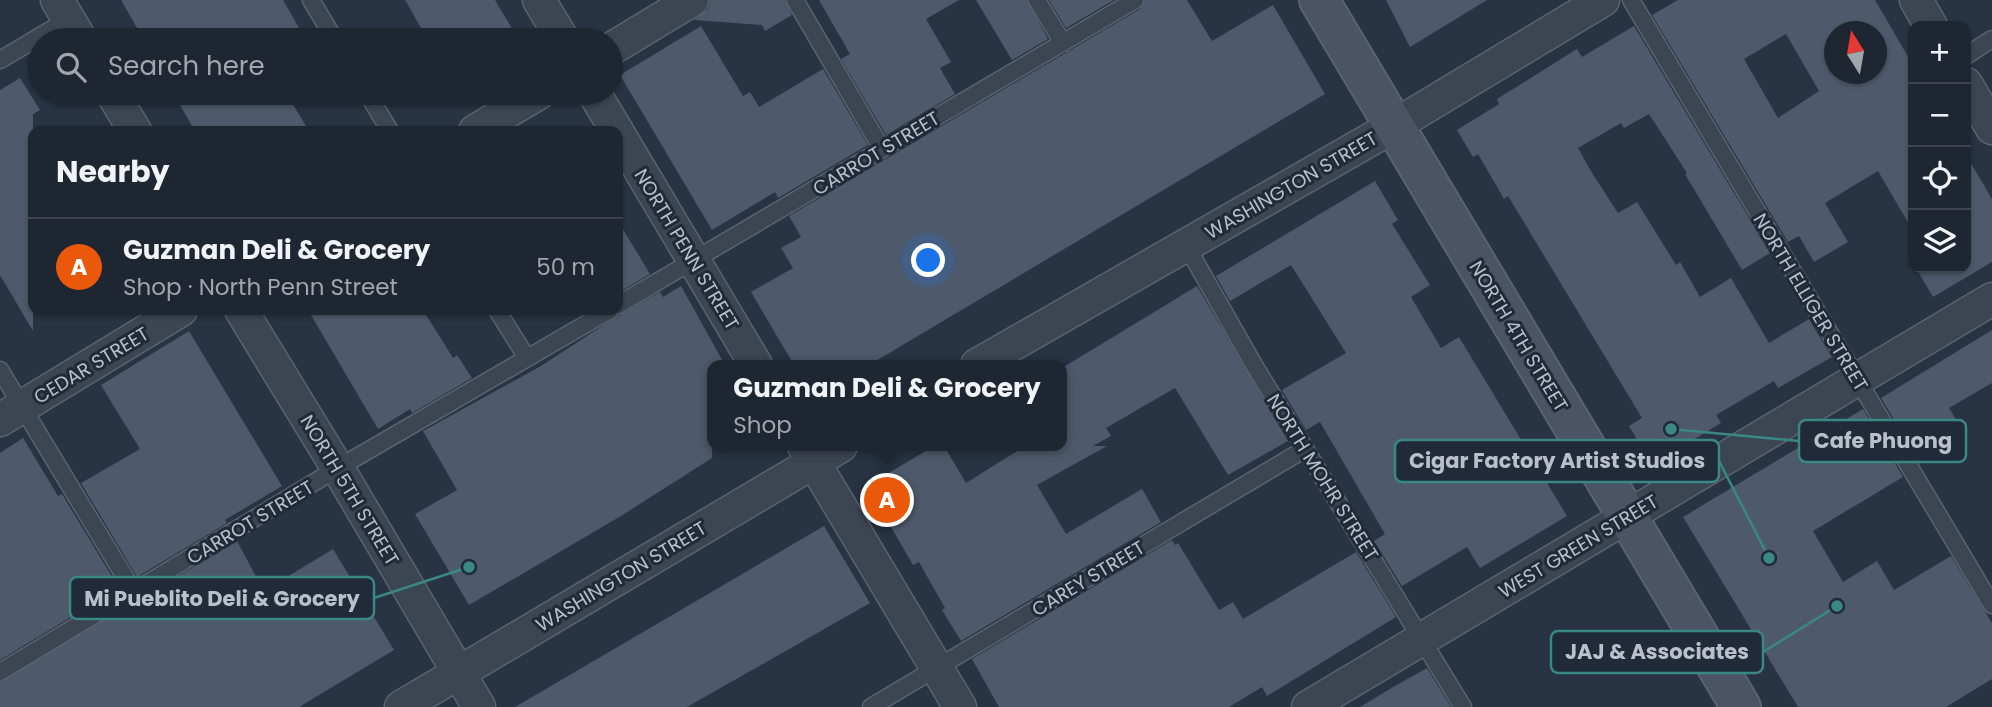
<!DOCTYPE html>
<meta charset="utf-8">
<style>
:root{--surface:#1e2632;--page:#2b323e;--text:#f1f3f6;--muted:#a1a5ac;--line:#3c434d;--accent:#ea580c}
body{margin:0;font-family:Poppins,sans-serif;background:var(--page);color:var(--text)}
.controls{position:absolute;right:21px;top:21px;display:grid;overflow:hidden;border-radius:14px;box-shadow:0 2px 5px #0004}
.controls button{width:63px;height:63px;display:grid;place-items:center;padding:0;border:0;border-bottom:2px solid var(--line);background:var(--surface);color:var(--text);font:35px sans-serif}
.compass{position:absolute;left:1824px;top:21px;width:63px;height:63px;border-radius:50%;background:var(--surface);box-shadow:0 2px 5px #0004;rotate:349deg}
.you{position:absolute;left:929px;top:261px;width:24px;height:24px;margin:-18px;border:5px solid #fff;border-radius:50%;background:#1a73e8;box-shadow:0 0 0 10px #1a73e833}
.badge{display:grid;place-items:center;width:46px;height:46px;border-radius:50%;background:var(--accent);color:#fff;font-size:23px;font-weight:700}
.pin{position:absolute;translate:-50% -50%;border:4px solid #fff;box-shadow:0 2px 7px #0006}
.popup{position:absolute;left:707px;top:360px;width:360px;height:91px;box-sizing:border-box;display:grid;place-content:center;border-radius:14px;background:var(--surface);filter:drop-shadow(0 2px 5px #0005);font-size:23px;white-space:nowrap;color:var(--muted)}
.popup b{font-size:26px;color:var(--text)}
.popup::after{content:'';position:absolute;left:50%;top:100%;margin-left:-14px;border:14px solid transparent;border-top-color:var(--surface)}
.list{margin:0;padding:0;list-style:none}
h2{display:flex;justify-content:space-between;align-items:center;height:91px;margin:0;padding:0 28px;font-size:30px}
h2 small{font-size:23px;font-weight:400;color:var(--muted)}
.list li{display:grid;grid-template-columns:46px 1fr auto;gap:21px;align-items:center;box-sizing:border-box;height:98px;padding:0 28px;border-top:2px solid var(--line)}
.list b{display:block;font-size:26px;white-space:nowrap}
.list p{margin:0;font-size:23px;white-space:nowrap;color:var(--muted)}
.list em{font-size:23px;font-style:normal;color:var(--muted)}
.icon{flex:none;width:38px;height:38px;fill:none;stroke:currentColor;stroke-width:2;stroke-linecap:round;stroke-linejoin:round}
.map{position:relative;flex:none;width:1992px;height:707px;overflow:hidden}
.search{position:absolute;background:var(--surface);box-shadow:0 2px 5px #0004;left:28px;top:28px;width:595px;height:77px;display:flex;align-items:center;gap:18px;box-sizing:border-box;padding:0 24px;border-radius:38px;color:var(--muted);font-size:26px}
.panel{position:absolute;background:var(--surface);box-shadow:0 2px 5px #0004;left:28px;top:126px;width:595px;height:189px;border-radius:14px}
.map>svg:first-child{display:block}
.building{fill:#4e5a6b;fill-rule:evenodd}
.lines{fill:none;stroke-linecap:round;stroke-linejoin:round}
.lane-casing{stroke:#5a6370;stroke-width:19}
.street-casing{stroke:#5a6370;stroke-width:35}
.secondary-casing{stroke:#5a6370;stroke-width:42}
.lane{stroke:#3c4552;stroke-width:16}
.street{stroke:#3c4552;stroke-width:32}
.secondary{stroke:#4a5465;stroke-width:38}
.labels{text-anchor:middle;stroke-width:6;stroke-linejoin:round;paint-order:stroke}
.street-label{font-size:19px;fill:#b9c0cc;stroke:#212a38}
.leader{fill:none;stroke:#3a8886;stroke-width:2.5}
.callout-dot{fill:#3a8886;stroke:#212a38;stroke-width:2.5}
.callout{fill:#212a38;stroke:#3a8886;stroke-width:2.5}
.callout-label{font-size:21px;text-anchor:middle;font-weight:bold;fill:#b9c0cc}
</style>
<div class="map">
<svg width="1992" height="707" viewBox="0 0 1992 707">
<rect width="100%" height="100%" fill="#283343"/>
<path class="building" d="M121,0H283L306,40H144Z
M405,0H495L519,40H428Z
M710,0H785L792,15L765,31L762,25L694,20L708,9Z
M819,0H959L926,19L951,62L940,68L955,94L886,135L841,59L850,54Z
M976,0H1027L1048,39L1012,60Z
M1049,0H1114L1066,28Z
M1145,0H1187L1212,41L1273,5L1325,94L869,365H794L751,292L793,268L781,248L801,237L789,216L1140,9Z
M1386,0H1487L1410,47Z
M1678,0H1875L1913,65V231L1878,171L1825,203L1848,242L1814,262L1799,236L1788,242L1652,15ZM1835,32H1877V74H1835ZM1786,34L1819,91L1778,118L1744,59Z
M701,26L743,96L750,92L759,107L823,69L868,145L778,198L775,192L712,230L620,75Z
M1634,26L1770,253L1742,270L1685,174L1687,173L1649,114L1624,128L1621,123L1578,148L1592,173L1618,213L1637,202L1676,265L1680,262L1700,297L1731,278L1769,343L1809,319L1832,357L1778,388L1774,381L1716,415L1721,423L1652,465L1629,426L1642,418L1508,196L1504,199L1478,154L1473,157L1457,130L1499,104L1497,99L1577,49L1582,57Z
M20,78L40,110L33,114V331L0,275V90Z
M173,93H286L309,131H195Z
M1966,155L1992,199V262L1933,297L1916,268H1966Z
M1375,181L1398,220L1392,224L1430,285L1411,297L1441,348L1459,337L1567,516L1480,568L1467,547L1402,586L1374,541L1385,534L1320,422L1306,430L1282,390L1346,353L1291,265L1230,301L1216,276Z
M618,221L650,274L618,293Z
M681,286L725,365H712V458L621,516L469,605L415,514L457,490L423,431L541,366L619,315L660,292L663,297Z
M1197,286L1288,441L1228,475L1175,388L1106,428L1111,436L1093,446H1107L1037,485L1066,534L1142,489L1161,522L961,641L942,610L945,608L919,562L913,565L867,486L934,446H944L966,483L1025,446H1062V368Z
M308,310H423L453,358L457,355L472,378L412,413L410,409L378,429Z
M1992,330V383L1949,408L1962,430L1916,456L1881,398Z
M189,331L282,486L225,520L227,523L137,577L81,483L140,449L101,385Z
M1863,409L1903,477L1813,531L1843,582L1877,561L1894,590L1951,556L1992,623V679L1946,707H1798L1683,517Z
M23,438L58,496L62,494L119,588L0,660V453Z
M824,526L870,603L687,707H515Z
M1172,540L1175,545L1178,543L1219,610L1233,602L1243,619L1356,552L1396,617L1267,696L1262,687L1229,707H999L972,659Z
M237,541L264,591L333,549L394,650L299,707H0V682Z
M1427,668L1451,707H1360L1393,687Z"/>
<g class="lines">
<defs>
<path id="lane" d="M311,0L335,40
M795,0L882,149
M1037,0L1063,43
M1631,0L1992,605
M1966,56L1992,39
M0,60L69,19
M367,93L390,131
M1186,245L1254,365L1463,707
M618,305L1135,0
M497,310L527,358
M0,370L134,592
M0,672L338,468L610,310
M871,707L1305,449"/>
<path id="street" d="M57,0L81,40
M539,0L563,40
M1916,0L1931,26
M611,49L692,0
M1966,84L1992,128
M112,93L135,131
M594,93L617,131
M475,131L539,93
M618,133L756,365
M241,310L346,482L479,707
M977,365L1394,126L1603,0
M0,420L181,310
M804,446L960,707
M401,707L841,446
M1308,707L1992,299"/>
<path id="secondary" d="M1319,0L1741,707"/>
</defs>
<use href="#lane" class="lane-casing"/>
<use href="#street" class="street-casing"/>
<use href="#secondary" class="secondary-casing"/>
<use href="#lane" class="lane"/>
<use href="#street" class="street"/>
<use href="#secondary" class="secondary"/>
</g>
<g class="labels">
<g class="street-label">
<text transform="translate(876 153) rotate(-31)" y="7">CARROT STREET</text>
<text transform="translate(1291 185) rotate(-30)" y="7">WASHINGTON STREET</text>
<text transform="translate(687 249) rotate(59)" y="7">NORTH PENN STREET</text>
<text transform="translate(1811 302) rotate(59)" y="7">NORTH ELLIGER STREET</text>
<text transform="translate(1519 336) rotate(59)" y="7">NORTH 4TH STREET</text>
<text transform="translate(91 365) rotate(-31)" y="7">CEDAR STREET</text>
<text transform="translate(1323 477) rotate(58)" y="7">NORTH MOHR STREET</text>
<text transform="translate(350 490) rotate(59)" y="7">NORTH 5TH STREET</text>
<text transform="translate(250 522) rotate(-31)" y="7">CARROT STREET</text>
<text transform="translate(1578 546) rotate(-31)" y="7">WEST GREEN STREET</text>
<text transform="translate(621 576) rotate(-31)" y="7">WASHINGTON STREET</text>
<text transform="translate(1088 578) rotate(-31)" y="7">CAREY STREET</text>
</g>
</g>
<path class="leader" d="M1671 429L1799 441M1769 558L1719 461M469 567L374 598M1837 606L1763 652"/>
<g class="callout-dot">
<circle cx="1671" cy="429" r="7"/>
<circle cx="1769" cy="558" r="7"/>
<circle cx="469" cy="567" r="7"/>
<circle cx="1837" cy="606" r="7"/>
</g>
<g class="callout">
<rect x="1799" y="420" width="167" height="42" rx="7"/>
<rect x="1395" y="440" width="324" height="42" rx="7"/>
<rect x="70" y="577" width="304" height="42" rx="7"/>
<rect x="1551" y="631" width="212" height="42" rx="7"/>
</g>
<g class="callout-label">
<text x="1883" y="448">Cafe Phuong</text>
<text x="1557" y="468">Cigar Factory Artist Studios</text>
<text x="222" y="606">Mi Pueblito Deli &amp; Grocery</text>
<text x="1657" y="659">JAJ &amp; Associates</text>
</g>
</svg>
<div class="controls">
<button>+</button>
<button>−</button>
<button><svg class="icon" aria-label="locate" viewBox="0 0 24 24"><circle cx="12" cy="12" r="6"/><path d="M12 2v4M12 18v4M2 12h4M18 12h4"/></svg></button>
<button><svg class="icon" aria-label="layers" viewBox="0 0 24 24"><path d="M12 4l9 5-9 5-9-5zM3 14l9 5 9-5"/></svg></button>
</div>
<svg class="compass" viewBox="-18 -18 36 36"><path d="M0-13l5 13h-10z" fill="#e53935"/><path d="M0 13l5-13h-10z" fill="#a1a5ac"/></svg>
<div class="you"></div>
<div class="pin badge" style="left:887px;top:500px">A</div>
<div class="popup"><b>Guzman Deli &amp; Grocery</b>Shop</div>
<div class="search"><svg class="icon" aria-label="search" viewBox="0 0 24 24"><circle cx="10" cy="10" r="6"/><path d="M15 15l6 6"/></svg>Search here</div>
<section class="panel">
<h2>Nearby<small></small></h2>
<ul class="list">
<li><span class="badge">A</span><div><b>Guzman Deli &amp; Grocery</b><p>Shop · North Penn Street</p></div><em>50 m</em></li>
</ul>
</section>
</div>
